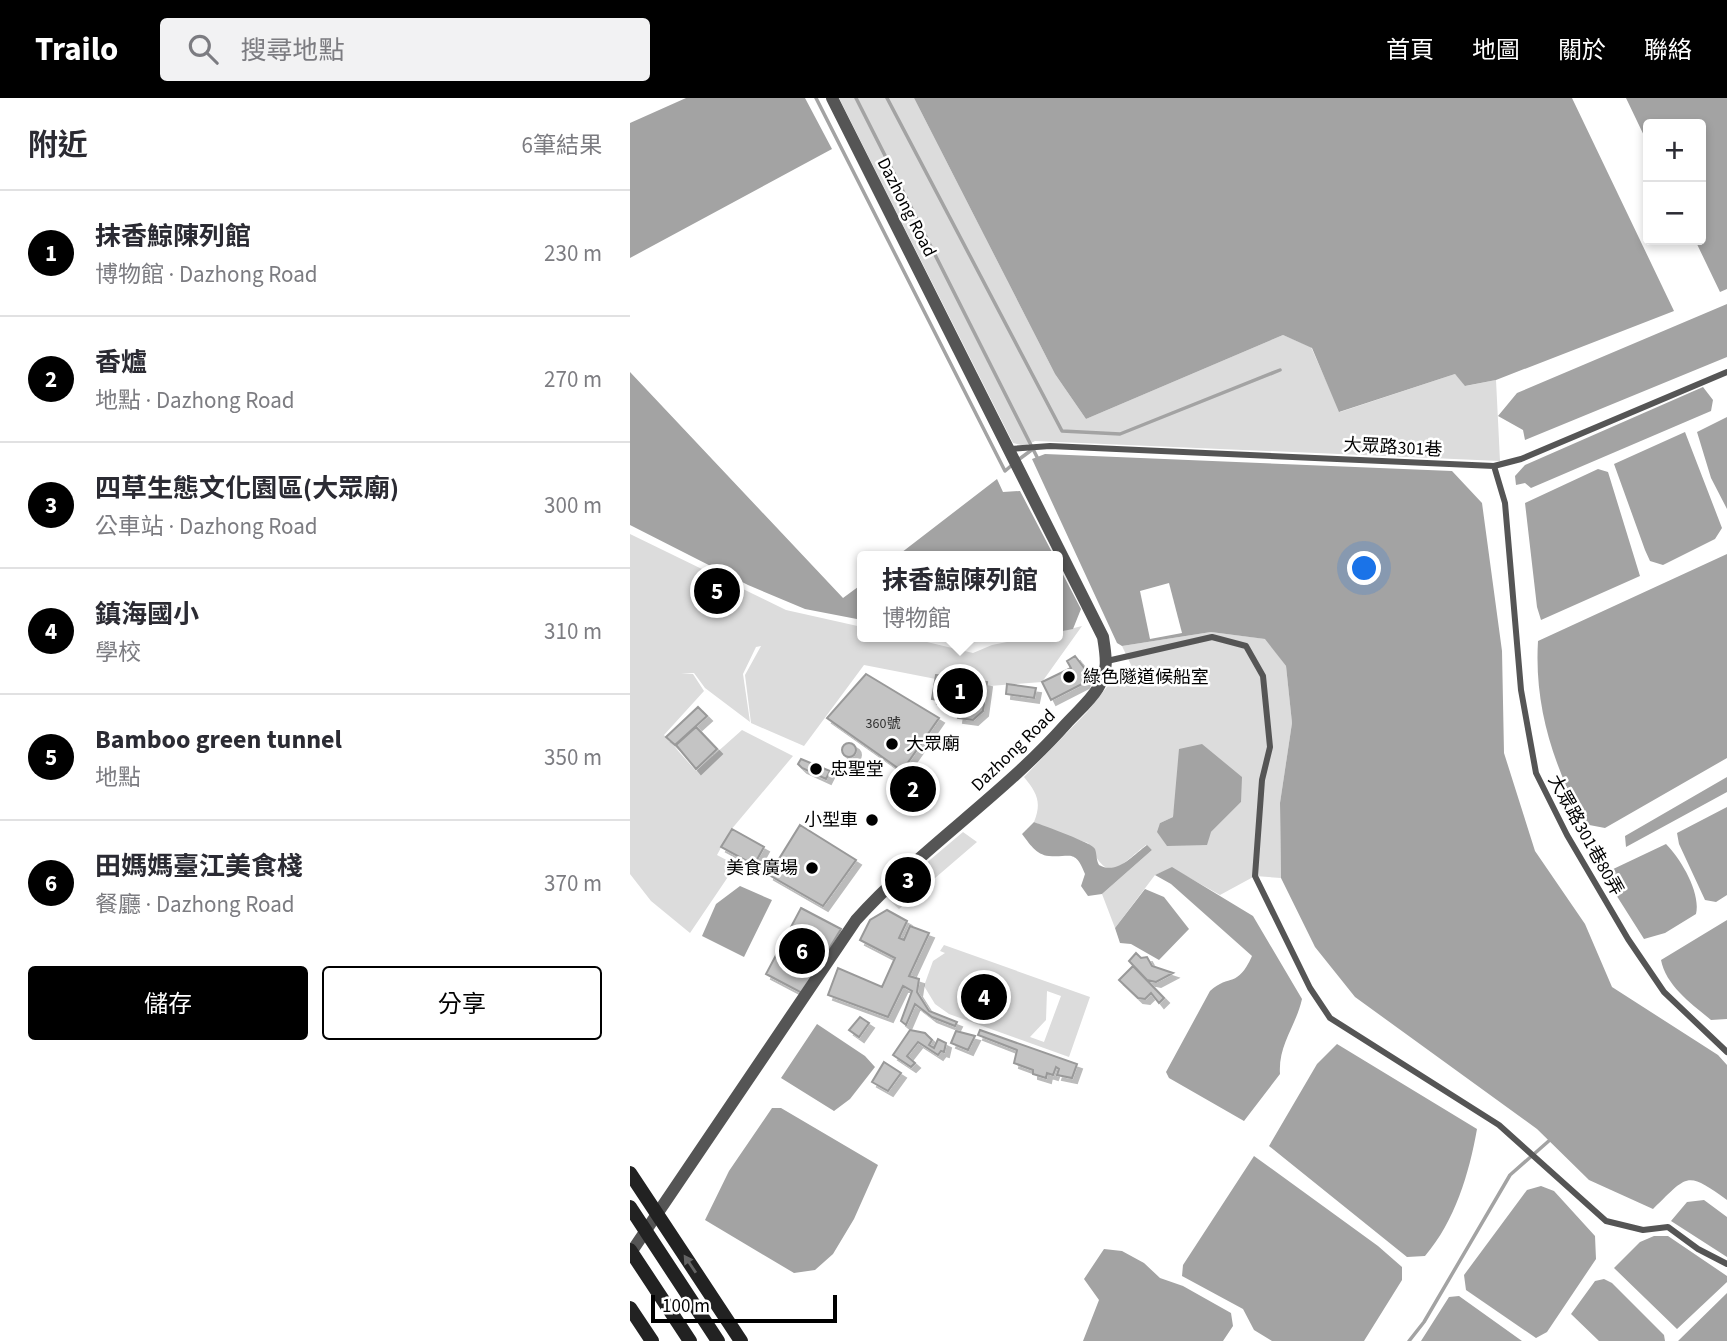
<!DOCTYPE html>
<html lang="zh-TW">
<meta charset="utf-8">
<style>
:root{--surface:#fff;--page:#f2f2f3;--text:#2b2b33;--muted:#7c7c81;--line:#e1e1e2;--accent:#000}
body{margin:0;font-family:"Source Sans 3","Noto Sans TC",sans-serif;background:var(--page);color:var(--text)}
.controls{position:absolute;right:21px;top:21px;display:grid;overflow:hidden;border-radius:7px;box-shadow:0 4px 10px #0003}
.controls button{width:63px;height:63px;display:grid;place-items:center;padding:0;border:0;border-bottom:2px solid var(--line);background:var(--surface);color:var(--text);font:35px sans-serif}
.scale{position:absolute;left:21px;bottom:18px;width:186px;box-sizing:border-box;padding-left:7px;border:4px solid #000;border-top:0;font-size:19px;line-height:24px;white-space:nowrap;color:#000;-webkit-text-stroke:5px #fff;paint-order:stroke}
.you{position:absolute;left:735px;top:471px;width:24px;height:24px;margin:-18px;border:5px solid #fff;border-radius:50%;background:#1a73e8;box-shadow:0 0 0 10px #1a73e833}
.badge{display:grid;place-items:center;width:46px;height:46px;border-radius:50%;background:var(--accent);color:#fff;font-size:23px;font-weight:700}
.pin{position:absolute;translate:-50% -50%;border:4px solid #fff;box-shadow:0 2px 7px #0006}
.popup{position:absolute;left:227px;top:453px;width:206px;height:91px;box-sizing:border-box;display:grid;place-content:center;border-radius:7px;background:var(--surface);filter:drop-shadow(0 2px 5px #0005);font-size:23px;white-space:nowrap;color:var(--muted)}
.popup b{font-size:26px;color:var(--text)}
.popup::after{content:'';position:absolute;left:50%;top:100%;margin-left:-14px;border:14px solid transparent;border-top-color:var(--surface)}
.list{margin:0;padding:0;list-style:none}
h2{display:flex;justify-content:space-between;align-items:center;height:91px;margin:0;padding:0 28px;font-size:30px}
h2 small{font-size:23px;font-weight:400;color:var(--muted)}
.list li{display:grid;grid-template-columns:46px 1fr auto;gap:21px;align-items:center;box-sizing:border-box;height:126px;padding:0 28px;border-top:2px solid var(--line)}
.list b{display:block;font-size:26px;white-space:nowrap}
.list p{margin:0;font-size:23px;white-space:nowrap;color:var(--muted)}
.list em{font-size:23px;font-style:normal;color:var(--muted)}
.actions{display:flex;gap:14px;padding:21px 28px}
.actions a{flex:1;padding:16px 0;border:2px solid var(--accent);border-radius:7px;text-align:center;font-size:24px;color:var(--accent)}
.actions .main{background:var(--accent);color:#fff}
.icon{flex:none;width:38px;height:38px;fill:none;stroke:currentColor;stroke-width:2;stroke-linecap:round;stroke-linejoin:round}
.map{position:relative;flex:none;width:1097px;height:1243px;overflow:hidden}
header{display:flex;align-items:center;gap:42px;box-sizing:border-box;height:98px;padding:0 35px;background:var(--accent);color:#fff}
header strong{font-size:33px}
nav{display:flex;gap:38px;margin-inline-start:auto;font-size:24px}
.search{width:490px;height:63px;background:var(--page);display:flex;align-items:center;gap:18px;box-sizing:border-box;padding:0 24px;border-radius:7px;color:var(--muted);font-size:26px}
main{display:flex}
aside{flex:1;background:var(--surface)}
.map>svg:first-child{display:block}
.green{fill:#dcdcdc;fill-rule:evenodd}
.water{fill:#a3a3a3}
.pier{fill:#fff}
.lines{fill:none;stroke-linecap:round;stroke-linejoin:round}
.stream{stroke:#a3a3a3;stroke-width:3.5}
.building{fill:#c4c4c4;stroke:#999;stroke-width:2;filter:url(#shadow)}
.lane{stroke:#555;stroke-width:6}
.street{stroke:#555;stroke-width:12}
.secondary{stroke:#222;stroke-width:14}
.oneway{fill:#646464}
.poi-dot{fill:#000;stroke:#fff;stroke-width:2.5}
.labels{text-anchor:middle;stroke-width:5;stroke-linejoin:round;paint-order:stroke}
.number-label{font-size:14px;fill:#313131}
.street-label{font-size:18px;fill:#000;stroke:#fff}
.poi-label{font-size:18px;fill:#000;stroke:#fff;text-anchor:start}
</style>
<header>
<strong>Trailo</strong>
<div class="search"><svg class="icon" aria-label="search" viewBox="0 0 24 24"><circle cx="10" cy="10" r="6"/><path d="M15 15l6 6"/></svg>搜尋地點</div>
<nav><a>首頁</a><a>地圖</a><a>關於</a><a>聯絡</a></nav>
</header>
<main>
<aside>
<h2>附近<small>6筆結果</small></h2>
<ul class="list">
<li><span class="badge">1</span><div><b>抹香鯨陳列館</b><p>博物館 · Dazhong Road</p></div><em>230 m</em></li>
<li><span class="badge">2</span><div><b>香爐</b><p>地點 · Dazhong Road</p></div><em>270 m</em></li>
<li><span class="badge">3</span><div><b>四草生態文化園區(大眾廟)</b><p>公車站 · Dazhong Road</p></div><em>300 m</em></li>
<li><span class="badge">4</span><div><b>鎮海國小</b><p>學校</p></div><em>310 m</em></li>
<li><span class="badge">5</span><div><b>Bamboo green tunnel</b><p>地點</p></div><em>350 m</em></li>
<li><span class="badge">6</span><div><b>田媽媽臺江美食棧</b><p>餐廳 · Dazhong Road</p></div><em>370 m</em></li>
</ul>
<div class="actions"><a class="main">儲存</a><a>分享</a></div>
</aside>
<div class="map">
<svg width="1097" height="1243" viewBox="0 0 1097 1243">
<defs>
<filter id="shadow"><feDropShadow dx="5" dy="5" stdDeviation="0" flood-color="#0004"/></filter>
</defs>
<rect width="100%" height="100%" fill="#fff"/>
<path class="green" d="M209,0H284L425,276L456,321L653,237L681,249L710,314L825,276L836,288L866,282L870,363L405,343L395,348L383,345Z
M0,436L156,512L232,529V539H276L343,555L362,547L402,539H428V534L452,528L412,584L347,589L234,567L174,648L121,625L115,577L131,548L126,549L113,576L120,624L75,590L64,575H51L63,576L74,593L34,637L66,673L112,632L163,658L100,733L87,757L106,767L60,835L21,803L0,776Z
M581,534L636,541L656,568L662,625L650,705L651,780L625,778L590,797L542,770L525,777L485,830L472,796L522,752L516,747C485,771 480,787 458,745L430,736L404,724C412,704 407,695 394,679L457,614L484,580L491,579L502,569L492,548ZM546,699L611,704L581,734L530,725L543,719Z
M333,734L347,744L269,811L256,799Z
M314,847L460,899L439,959L319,916L305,906L294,888L303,863L315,855L310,853ZM417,893L431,898L414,944L400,939L416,922Z"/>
<path class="water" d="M56,0H175L202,51L0,160V25Z
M284,0H942L1044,213L866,282L835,288L825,276L709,314L682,250L653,237L456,321L425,276Z
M996,0H1097V191L1090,194L1065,142H1071V26H1018V46Z
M1097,206V259L895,342L893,332L868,318L887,295Z
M0,274L213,500L232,486V522L175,511L118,487L0,427Z
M1073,289L1083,302L1081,313L901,390L895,385L886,387L885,378L895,367Z
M1097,319V411L1081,380L1067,334Z
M1055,334L1092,430L1085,441L1033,467L1020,463L1015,452L984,366Z
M415,356L822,373L852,405L872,553L874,655L905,753L955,826L982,889L1088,957L1097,967V1102C1056,1072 1058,1077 1023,1111L959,1082L907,1031L725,899L685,849L651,780L650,705L662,625L656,568L635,541L581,534L492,548L487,545L402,361Z
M968,371L978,374L1010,478L911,522L907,509L895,405Z
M367,381L373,394L390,393L424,458H267Z
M1097,456V660L975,730L954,726C924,667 904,610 908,543Z
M428,467L451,511L443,531L428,534Z
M572,646L612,679L611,704L581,734L577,747L537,748L527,734L530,725L543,719L549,651Z
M1097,679V694L996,749L995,738Z
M1097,709V797L1086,804L1075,802L1049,746L1047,735Z
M404,724C414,728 463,745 465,751C467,756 466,762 469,767C487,777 502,758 517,747L522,752L472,796L458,798L451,788L455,776C445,750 440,760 419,758C406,757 399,745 392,736Z
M1036,746C1051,761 1071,795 1066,816L1035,835L1014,841L983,792L979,773Z
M542,769L623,818L672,901C666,928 648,947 650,976L614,1023L539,980L536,974L580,893C600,875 607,891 622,858L541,786L525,777Z
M110,788L142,802L114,859L72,838L86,806Z
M515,791L534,799L559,831L529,862L501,846L490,845L485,830Z
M1097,822V921L1081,922C1062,906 1036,888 1031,862Z
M187,926L235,958L245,969L220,1001L204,1013L151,980Z
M707,946L847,1031C839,1076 825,1123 795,1158L777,1159L639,1048L687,966Z
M142,1010H151L248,1067L224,1121L203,1156L185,1172L164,1175L75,1122L99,1073Z
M624,1058L748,1148L772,1169V1182L734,1243H642L624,1232L613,1211L552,1178L553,1167Z
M911,1088L924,1093L965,1138L966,1161L917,1234L906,1240L836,1192L834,1177L897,1092Z
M1074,1102L1097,1119V1159L1041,1123L1057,1104Z
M1024,1138H1038L1097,1178V1184L1047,1231L984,1170L1010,1144Z
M474,1151L492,1153L514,1165L530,1180L553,1188L601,1215L603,1228L593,1243H453L469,1202L454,1181Z
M974,1181L982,1185L1034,1237L1035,1243H969L941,1216L965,1183Z
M1097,1195V1243H1048Z
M829,1198L892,1243H791L819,1199Z"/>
<path class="pier" d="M539,485L552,535L520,541L510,493Z"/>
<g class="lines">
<path class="stream" d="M186,0L375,373L382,367
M226,0L409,363
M257,0L432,333L490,336L650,272
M388,362L403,351
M779,1243L794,1224L880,1077L921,1041"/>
</g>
<path class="building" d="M445,558L458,575L454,585L421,602L412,584L441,570L437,563Z
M236,576L309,620L272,673L197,620Z
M306,577L357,584L353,613L343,622L328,620L330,607L302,601Z
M377,586L406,590L404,600L376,596Z
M68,609L77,618L45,647L36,639Z
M66,629L87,651L66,671L46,647Z
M212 652a7 7 0 1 1 14 0a7 7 0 1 1-14 0Z
M171,661L200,673L196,681L172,670L168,666Z
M275 691a8 8 0 1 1 16 0a8 8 0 1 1-16 0Z
M170,727L226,762L193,808L139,777Z
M102,731L134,749L124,767L91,749Z
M171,810L211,831L172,895L136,876Z
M257,812L277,823L269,840L274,842L280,828L299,835L279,878L289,881L287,894L299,913L327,924L325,928L302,919L285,906L276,927L271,923L282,893L273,888L258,919L198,897L208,870L252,889L265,860L230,842L240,822Z
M506,855L511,860L517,859L522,868L543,875L526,884L517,882L499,863Z
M503,868L534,900L529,905L521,895L515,901L508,900L489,882Z
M230,919L239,925L229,939L219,932Z
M280,932L295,935L302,942L299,947L304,950L308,941L316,945L314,954L311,953L308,957L288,944L277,958L285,965L281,969L263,957Z
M350,932L447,966L442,980L427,977L429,971L426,969L423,977L417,975L416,980L403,976V972L384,965L387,952L348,937Z
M326,933L345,938L338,952L321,945Z
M254,964L271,975L258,993L242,984Z"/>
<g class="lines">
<path class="lane" d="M380,351L420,348L864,368L891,361L1097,274
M864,368L875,405L891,592L906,675L937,737L998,841L1034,894L1097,954
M477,563L582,539L616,548L633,578L640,649L632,682L625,778L680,890L700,920L869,1027L976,1123L1013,1132L1038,1129L1068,1151L1097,1166"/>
<path class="street" d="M0,1156L226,822C290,751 372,698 436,626C447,614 460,603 468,590C479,573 476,558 473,539L202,0"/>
<path class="secondary" d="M0,1075L111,1243
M0,1109L88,1243
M0,1152L60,1243
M0,1210L22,1243"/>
</g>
<defs><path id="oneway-solid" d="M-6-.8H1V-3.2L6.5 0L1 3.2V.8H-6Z" transform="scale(1.75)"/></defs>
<use class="oneway" href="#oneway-solid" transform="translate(60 1166) rotate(-124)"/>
<g class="poi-dot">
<circle cx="439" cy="579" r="7"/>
<circle cx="262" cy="646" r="7"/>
<circle cx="186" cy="671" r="7"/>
<circle cx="242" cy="722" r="7"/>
<circle cx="182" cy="770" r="7"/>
</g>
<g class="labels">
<g class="number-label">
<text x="253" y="630">360號</text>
</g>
<g class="street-label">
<text transform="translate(277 109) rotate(63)" y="6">Dazhong Road</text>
<text transform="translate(763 349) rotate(3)" y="6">大眾路301巷</text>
<text transform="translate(383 652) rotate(-44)" y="6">Dazhong Road</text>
<text transform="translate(956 737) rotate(61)" y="6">大眾路301巷80弄</text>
</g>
<g class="poi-label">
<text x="453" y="585">綠色隧道候船室</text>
<text x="276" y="652">大眾廟</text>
<text x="200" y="677">忠聖堂</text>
<text x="228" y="728" text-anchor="end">小型車</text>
<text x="168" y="776" text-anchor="end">美食廣場</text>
</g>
</g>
</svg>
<div class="controls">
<button>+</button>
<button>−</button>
</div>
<div class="scale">100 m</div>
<div class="you"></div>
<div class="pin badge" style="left:330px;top:593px">1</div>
<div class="popup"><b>抹香鯨陳列館</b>博物館</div>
<div class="pin badge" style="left:283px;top:691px">2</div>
<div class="pin badge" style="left:278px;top:782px">3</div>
<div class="pin badge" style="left:354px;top:899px">4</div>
<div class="pin badge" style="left:87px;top:493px">5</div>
<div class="pin badge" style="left:172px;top:853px">6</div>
</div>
</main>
